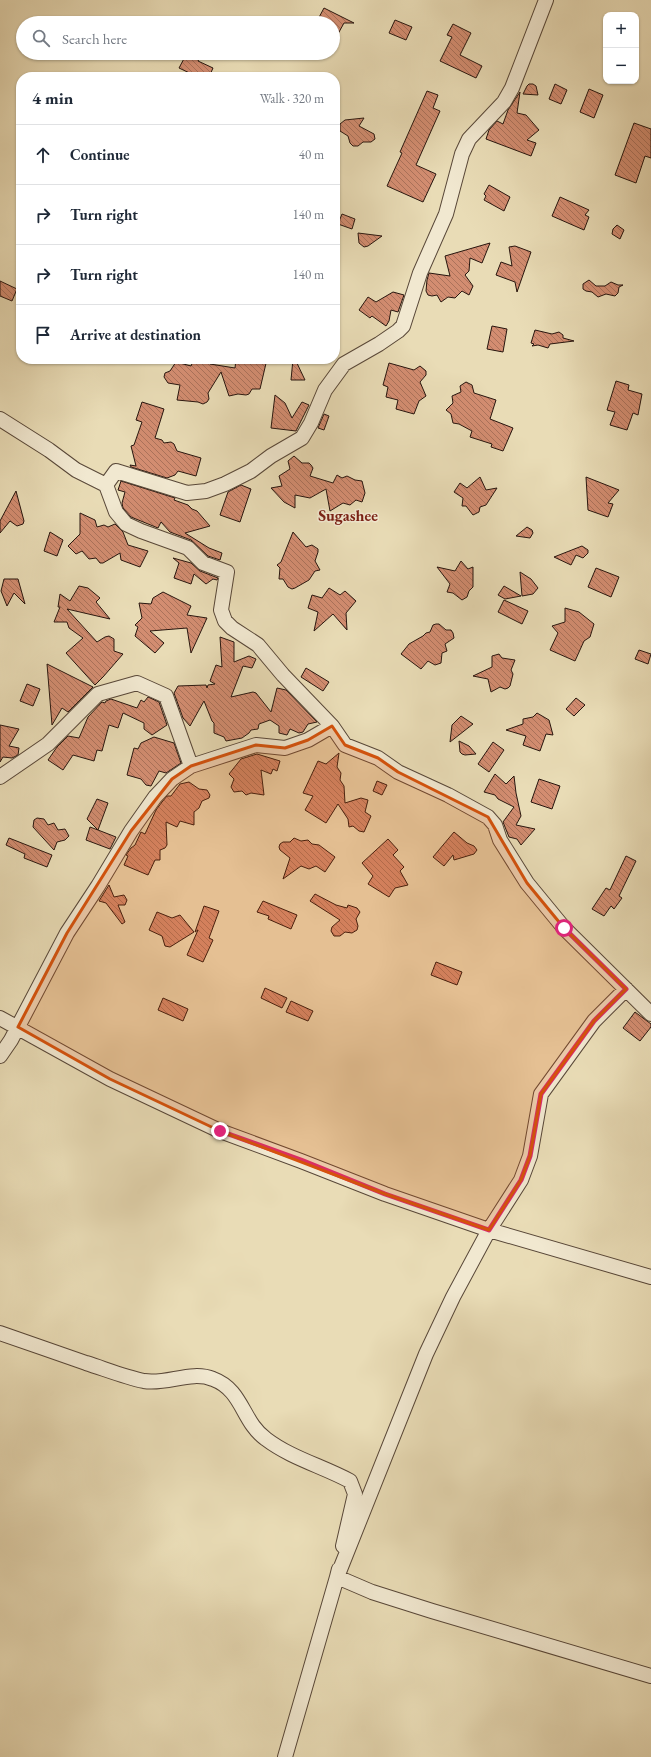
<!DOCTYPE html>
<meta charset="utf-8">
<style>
:root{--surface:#fff;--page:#f2f2f3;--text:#1f2937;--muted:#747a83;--line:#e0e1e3}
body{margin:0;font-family:"EB Garamond",serif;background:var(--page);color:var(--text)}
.controls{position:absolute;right:12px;top:12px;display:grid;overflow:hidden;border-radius:8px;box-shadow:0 1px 3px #0004}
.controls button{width:36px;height:36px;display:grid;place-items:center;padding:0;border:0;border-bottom:1px solid var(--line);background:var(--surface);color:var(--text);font:20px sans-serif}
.stop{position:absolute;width:12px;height:12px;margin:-9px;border:3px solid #db2777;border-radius:50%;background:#fff}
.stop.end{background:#db2777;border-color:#fff;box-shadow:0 1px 4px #0008}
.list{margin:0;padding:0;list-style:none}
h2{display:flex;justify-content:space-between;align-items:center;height:52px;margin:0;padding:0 16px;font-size:17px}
h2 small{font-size:13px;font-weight:400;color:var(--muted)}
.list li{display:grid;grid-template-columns:26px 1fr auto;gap:12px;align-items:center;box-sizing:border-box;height:60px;padding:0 16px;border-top:1px solid var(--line)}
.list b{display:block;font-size:15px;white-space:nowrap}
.list em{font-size:13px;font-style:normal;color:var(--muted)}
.icon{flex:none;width:22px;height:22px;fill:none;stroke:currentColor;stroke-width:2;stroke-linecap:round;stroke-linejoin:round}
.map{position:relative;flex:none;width:651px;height:1757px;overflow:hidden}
.search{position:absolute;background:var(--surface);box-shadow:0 1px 3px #0004;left:16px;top:16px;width:324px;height:44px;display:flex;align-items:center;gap:10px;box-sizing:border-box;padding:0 14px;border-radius:22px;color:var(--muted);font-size:15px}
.panel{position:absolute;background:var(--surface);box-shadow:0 1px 3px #0004;left:16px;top:72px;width:324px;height:292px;border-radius:16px}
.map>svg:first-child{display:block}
.building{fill:url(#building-back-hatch);stroke:#27150e}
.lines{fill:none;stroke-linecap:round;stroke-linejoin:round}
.street-casing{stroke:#584738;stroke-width:16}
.street{stroke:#f1e8d0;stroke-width:14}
.route{stroke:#db2777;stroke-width:5}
.marked{fill:#d5520c;fill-opacity:0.2;stroke:#d5520c;stroke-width:3;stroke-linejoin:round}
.labels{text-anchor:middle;stroke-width:3;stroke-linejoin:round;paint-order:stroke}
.quarter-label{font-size:16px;font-weight:bold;fill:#7a1f14;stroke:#f1e8d0}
</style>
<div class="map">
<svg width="651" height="1757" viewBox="0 0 651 1757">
<defs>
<pattern id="building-back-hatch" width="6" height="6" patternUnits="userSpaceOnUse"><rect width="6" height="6" fill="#d38d71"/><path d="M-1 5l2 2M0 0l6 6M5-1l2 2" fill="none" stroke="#ab725b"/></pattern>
</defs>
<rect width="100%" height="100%" fill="#e9dcb6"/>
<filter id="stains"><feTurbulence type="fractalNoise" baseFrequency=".005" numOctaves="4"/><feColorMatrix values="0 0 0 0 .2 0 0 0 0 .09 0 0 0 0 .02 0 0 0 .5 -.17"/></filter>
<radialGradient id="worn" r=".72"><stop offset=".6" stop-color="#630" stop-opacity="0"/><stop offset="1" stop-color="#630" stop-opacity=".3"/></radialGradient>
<path class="building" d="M324,8L354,23H344L333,43V23H316Z
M395,20L412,27L406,40L389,33Z
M453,24L471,33L460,55L482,66L476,78L440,61L452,37L447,35Z
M187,53H202L198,61L213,68L209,77H198L179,68Z
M529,84H533L536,86L538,95L523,94L527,86Z
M555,84L567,90L561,104L549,99Z
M589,89L603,95L594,118L580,112Z
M427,91L438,95L433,108L440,111L416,165L436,174L423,202L387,186L402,153L400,152Z
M520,92L517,113L526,115L539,130L527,140L536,143L531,156L486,139L489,130L497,121L503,124L508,110Z
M364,118L359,126L374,134L375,139L371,142H363L358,146H353L350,143L348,136L340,131V124L345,120Z
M634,123L651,129V158L645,156L636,183L615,175Z
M489,185L510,197L504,211L484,200L486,196L484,194Z
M560,197L589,210L585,215L589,217L584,230L552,216Z
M342,214L355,219L352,229L338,224Z
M617,225L624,230L620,239L612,234L613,229Z
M358,233L382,236L368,246L364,247L359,243Z
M490,243L482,263L470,258L469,271L465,275L473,286L469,295L462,291L455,298L448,297L441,302L437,295L432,296L428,295L426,291L427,280L429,273L450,276L445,256Z
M515,246L531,252L517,292L515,282L496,275L501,262L512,266L509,247Z
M589,280L596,286H605L611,282L618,285H623L619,287L618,293L615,296L606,294L598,297L592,292L586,291L583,289V284Z
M0,281L17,289L12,301L0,296Z
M393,292L404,295L398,312L391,310L389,321L386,326L372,316L370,318L359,310L368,297L376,302Z
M492,326L507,329L503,352L487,349Z
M535,330L552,334L559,332L563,335V338L574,341L550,344L548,348L538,345L532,346L534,344L531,343Z
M194,359H209L210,364L235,368L236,359H267L260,389H252L249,394L246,395L238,394L229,396L221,372L208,393L209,399L207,402L203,404L198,402L177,400L180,385L168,383L164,377L165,373L170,371L176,362L191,366Z
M293,359H295L305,380H291Z
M389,363L414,370L420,366L426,371V375L420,382L426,396L419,401L414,414L396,409L398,400L386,397L388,387L383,385Z
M616,381L629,385L628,390L642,394L638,415L633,413L627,430L610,425L615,412L607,410Z
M466,382L472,385L474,393L496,400L490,419L513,428L503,451L491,447L492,444L470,437L472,431L459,424L453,423L451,414L446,410L453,403L452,396L461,392L460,386Z
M275,395L285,403L292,418L302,402L309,405L296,431L271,428Z
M142,402L164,409L155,438L162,440L164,443L171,442L174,444L177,451L201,458L196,476L178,471L175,475L167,478L131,467L130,465L136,466L131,446L134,445L142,422L136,420Z
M324,414L329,416L324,430L318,428Z
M294,456L302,463H309L311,465L313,468L310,476L333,483L337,475L342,478L347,476L355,480L362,481L365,493L362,502L356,500L350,505L343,503L330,511L326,489L310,498L295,495V508L284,502L271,488L282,486L279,476L290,469L288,461Z
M480,477L486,490L497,488L486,505L480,507L479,512L473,515L466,506H462L463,498L454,492L460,483L467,488Z
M586,477L619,490L608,503L613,504L608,517L588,510Z
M121,481L175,498L174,500L188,505L192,509L197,511L210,526L185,533L209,548L222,553L220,560L208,556L191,540L170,532L161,522L158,528L131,517L123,508L122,503L125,492L118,490Z
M241,485L251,489L240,522L220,515L228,492Z
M16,491L24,521L23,524L17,526L10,521L0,533V521Z
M80,513L95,520L97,527L104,525L108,527L115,524L123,532L128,545L148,551L140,567L121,560L120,553L103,563H100L96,558L89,559L82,551L76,554L68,546L80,534Z
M527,527L532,530L533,533L530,538L516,536Z
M50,532L63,540L57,556L44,551Z
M293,532L306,547L312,545L318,549V552L315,561L320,570L315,571L309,580L295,588L292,589L288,587L283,579H279L280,568L277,565L281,562Z
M582,546L588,550V553L583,558L576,555L571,565L554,557Z
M173,558L191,563L200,571L218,578L217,580L213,579L206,584L194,574L191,584L174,578L179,563Z
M461,561L468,569L473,567V587L469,591L467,597L462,600L453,593L447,592L450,584L437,567L455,571Z
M596,568L619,577L611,597L588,587Z
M520,572L531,579L538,588L533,594L522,596Z
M4,579H18L25,604L14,593L7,606L1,591Z
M79,586L88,588L100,598L96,602L110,619L67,609L97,642L105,637L109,636L114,639V651L123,654L103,677L95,685L66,653L83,638L69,628L67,622H54L60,607H58L60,594L70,601Z
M504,586L521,596L505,599L498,595Z
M329,588L340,595L345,591L356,601L346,613L347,630L333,614L314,631L318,612L308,608L312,595L322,598Z
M163,592L191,606L187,615L207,618L191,653L187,628L150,631L164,643L155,653L135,636L138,627L135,625L142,618L139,603L151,604L153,598Z
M504,600L528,611L522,624L498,612Z
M565,608L579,612L594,624L590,637L584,641L575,661L550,650L558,633L552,626L565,622Z
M436,624H439L446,630H451L453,633L454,638L445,644L447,651L442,653L441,663L435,665L428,661L421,669L401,654L409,644L423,636L426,633L430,632L433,625Z
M220,637L234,642V662L249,656L256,659L252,668L243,666L231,697L253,692L256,693L271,712L277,688L286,690L317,722L308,724L303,732L299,733L290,729L287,735L279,733V726L270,720L259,724L258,729L251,730L249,733L242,738L226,741L224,737L214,733V723L212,721L204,701L190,726L183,718L174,693L178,686L206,685L207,688L208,685L215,684L210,681L216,665L222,667Z
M639,650L651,654L648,664L635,659Z
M499,654L502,658L515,660L511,670L513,674L510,686L508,688L505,689L500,687L491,692L488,679L473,676L492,667V656Z
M47,664L93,687L68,712L62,708L52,725Z
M306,668L329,682L323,691L301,677Z
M27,684L40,689L33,706L20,701Z
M148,697L159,702L167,725L152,735L144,729V723L123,713L118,728L109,725L102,751L97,750L94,761L73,755L63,770L48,760L57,747L68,736L79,738L88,717L102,702L105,703L106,701L111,699L137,708L141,700L144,702Z
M576,698L585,705L574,716L566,709Z
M537,713L549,720L553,735L546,734L540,751L523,745L526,736L506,730L523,724V719L533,717Z
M461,716L473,724L450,742L452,725Z
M0,725L19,729L9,746L19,748L18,755L12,758L3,757L0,762Z
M154,737L174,743L181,763L166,773L159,771L151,786L146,785L141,779L127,775L134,748L138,749L141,743Z
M459,741L469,746L476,754L465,755L462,754L460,752Z
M493,742L504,750L489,772L478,764Z
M339,753L337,767L341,773L340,780L344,786L345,803L361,798L368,800L365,812L371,816L364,832L359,831L353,826L349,827L348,819L338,804L326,823L305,810L313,796L303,793L318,761L326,764Z
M257,754L280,761L277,771L273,769L271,774L261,770L264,795L251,793L246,795L242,791L234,792L231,787L234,779L229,774L241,759Z
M495,774L506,784L514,776L516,793L521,816L516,825L535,829L521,845L517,839L509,837L503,822L514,807L498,799L495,795L484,792Z
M539,779L560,786L552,809L531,802Z
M377,781L387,785L382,795L373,791Z
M189,782L199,789L207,790L210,795L209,798L202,801L199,808L194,812V825L180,821L177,827L166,822L167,845L165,848L160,850V860H155L148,875L124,865L128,856L126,855L131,848L135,845L141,832L145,834L156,810L162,802L167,796H171L180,784Z
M97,799L108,803L98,830L116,837L110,849L86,840L90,827L98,830L87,819Z
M37,818L44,819L48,825L54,823L58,830L65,829L69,836L65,840L57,842L54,850L33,827L34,820Z
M454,832L467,843L474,846L477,850L474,854L454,860L453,855L444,866L433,857Z
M9,838L52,855L47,867L24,858L25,854L6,845Z
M294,838L301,841L308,840L312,844L319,845L335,857L325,872L316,866L309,869L301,866L283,879L290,858L280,850L279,847L280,844L283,842H290Z
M388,839L398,850L393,855L404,867L400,871L408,885L395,888L389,897L368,884L373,876L362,863Z
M626,856L636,861L619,896L622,898L614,909L611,906L604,916L592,909L606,888L610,890Z
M109,885L114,897L124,895L127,900L125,905H118L125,922L122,924L106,903L99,901Z
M315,894L336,905L347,908L348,905L357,908L360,912L356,919L358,926L357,930L352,933L345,932L340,936H334L331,931L332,927L340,920L310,901Z
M263,901L297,915L291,929L268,919L269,916L257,912Z
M204,906L219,911L209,938L213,940L203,962L187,955L198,930L195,932Z
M157,912L172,918L180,915L194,932L170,947L165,946L162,936L149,930Z
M436,962L462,972L457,985L431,975Z
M265,988L287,998L282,1008L261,998Z
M163,998L188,1009L183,1021L158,1010Z
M291,1001L313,1011L308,1021L286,1012Z
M635,1012L651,1024V1027L640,1041L623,1028Z"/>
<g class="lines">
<defs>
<path id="street" d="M0,419L49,450L76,470L106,485L116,471L187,493L206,491L225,484L251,471L271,456L302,438L311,423L325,390L344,364L379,344L398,331L403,326L420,273L446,214L462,154L469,139L504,102L512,88L546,0
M106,485L116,512L126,524L141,531L188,548L203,563L227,572L221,610L225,621L232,628L258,645L283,675L332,726L345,745L378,758L398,772L448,795L488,817L495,825L500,840L527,883L564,928L651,1014
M0,777L48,744L98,694L137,683L166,696L191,766
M0,1018L110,1079L220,1131L301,1161L385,1194L489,1230L651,1277
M0,1056L11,1040L67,933L98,886L131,831L155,797L172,779L191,766L256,745L285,748L308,740L332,726
M0,1333C29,1343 57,1353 86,1363C105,1369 125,1377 144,1381C167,1385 191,1370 213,1379C243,1390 242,1422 266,1439C291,1458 322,1466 350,1481L355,1494L343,1546
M339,1569L337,1577L372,1592L432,1611L651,1676
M285,1757L337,1577L426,1354L453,1297L489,1230L521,1180L530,1156L541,1094L594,1021L626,989"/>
</defs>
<use href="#street" class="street-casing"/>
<use href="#street" class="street"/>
</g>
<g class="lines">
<path class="route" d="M220,1131L301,1160L385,1194L489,1230L521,1180L530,1156L541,1094L594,1021L626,989L564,928"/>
</g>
<path class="marked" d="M332,726L345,745L378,758L398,772L488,817L527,883L564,928L626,989L594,1021L541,1094L530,1156L521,1180L489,1230L385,1194L220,1131L110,1079L18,1027L67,933L131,831L172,779L191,766L256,745L285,748L308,740Z"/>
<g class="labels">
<g class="quarter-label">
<text x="348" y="521">Sugashee</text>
</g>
</g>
<rect width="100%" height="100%" filter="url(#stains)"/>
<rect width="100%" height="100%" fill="url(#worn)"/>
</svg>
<div class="controls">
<button>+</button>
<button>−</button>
</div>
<div class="stop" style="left:564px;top:928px"></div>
<div class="stop end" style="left:220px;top:1131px"></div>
<div class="search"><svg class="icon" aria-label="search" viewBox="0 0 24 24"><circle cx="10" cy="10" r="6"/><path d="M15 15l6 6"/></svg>Search here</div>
<section class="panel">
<h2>4 min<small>Walk · 320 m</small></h2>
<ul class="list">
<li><svg class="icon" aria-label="ahead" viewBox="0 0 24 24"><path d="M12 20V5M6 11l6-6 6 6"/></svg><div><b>Continue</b></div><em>40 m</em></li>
<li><svg class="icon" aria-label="right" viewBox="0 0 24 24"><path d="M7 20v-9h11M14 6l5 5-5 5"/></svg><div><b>Turn right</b></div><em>140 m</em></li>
<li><svg class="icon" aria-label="right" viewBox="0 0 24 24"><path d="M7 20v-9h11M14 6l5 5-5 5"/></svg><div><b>Turn right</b></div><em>140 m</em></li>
<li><svg class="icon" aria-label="arrive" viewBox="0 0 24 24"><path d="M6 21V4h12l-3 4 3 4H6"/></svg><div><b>Arrive at destination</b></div></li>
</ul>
</section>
</div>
